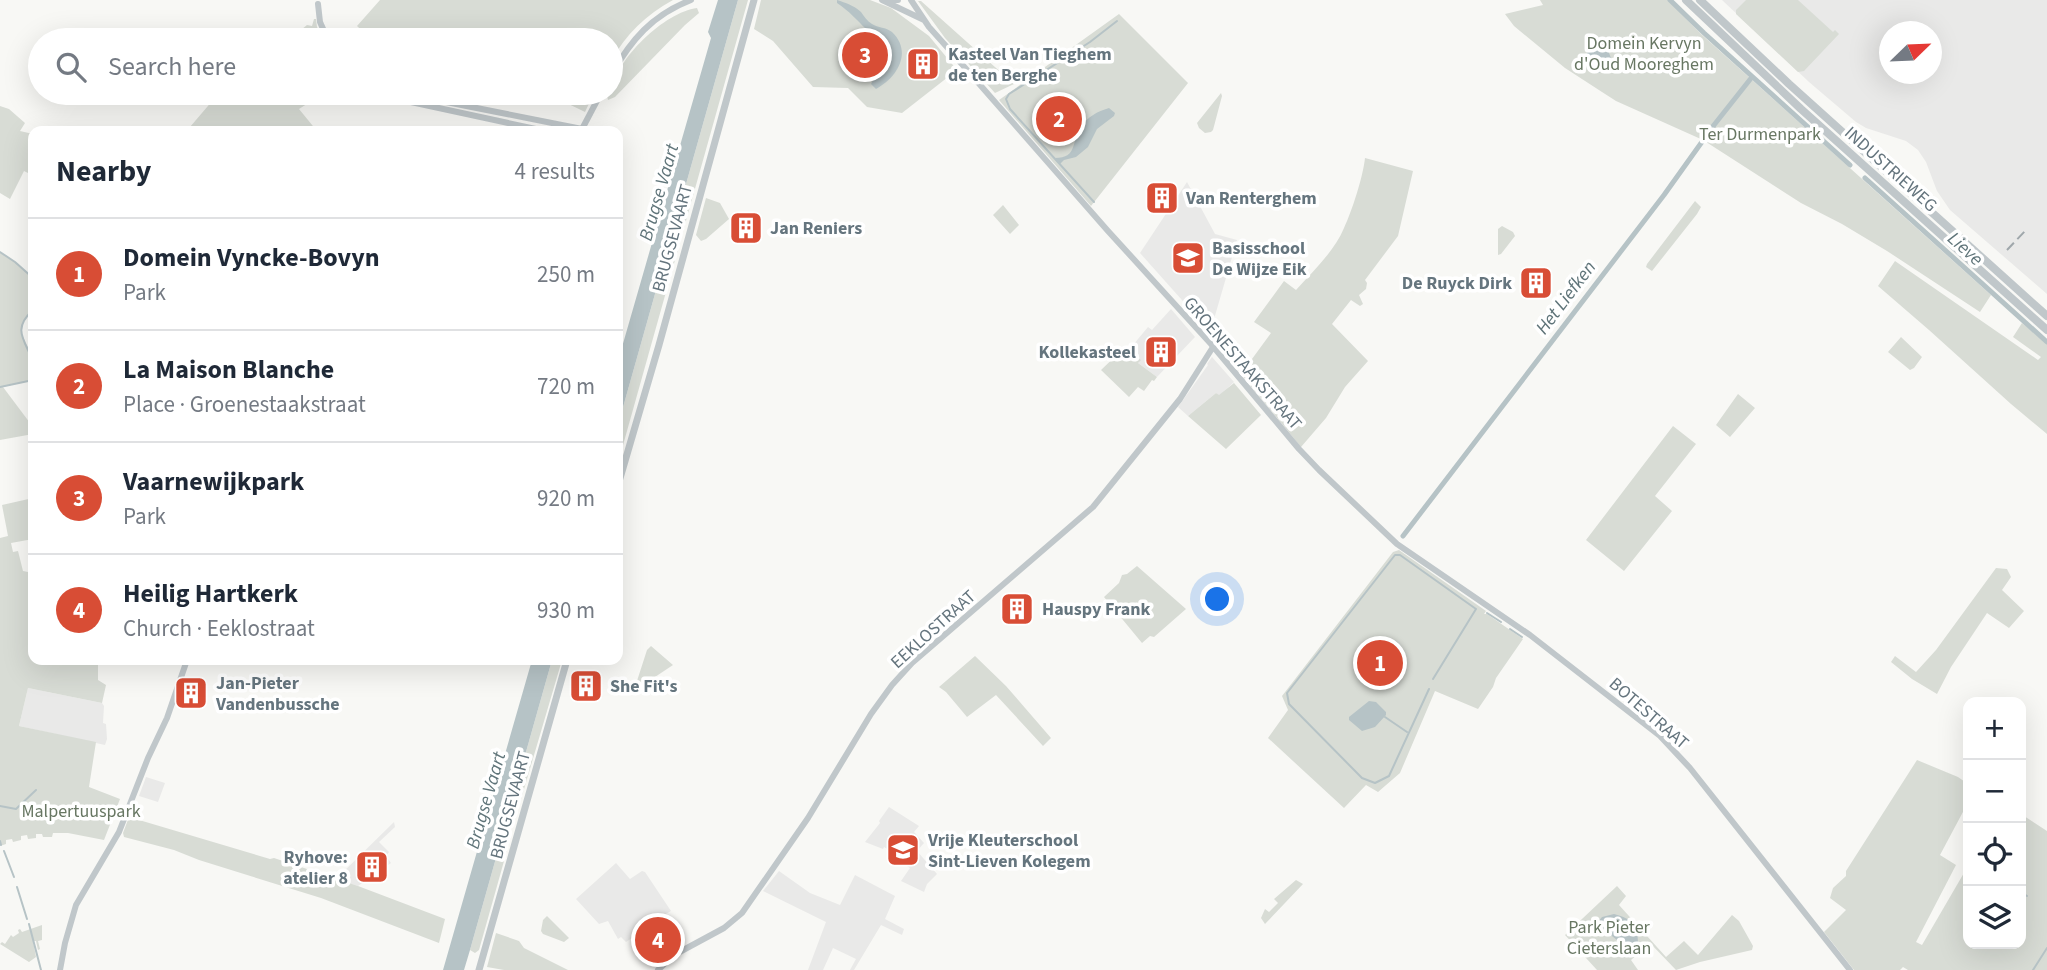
<!DOCTYPE html>
<meta charset="utf-8">
<style>
:root{--surface:#fff;--page:#f6f6f7;--text:#1f2937;--muted:#747a83;--line:#e0e1e3;--accent:#d84d35}
body{margin:0;font-family:"Source Sans 3",sans-serif;background:var(--page);color:var(--text)}
.controls{position:absolute;right:21px;bottom:21px;display:grid;overflow:hidden;border-radius:14px;box-shadow:0 7px 28px #0002}
.controls button{width:63px;height:63px;display:grid;place-items:center;padding:0;border:0;border-bottom:2px solid var(--line);background:var(--surface);color:var(--text);font:35px sans-serif}
.compass{position:absolute;left:1879px;top:21px;width:63px;height:63px;border-radius:50%;background:var(--surface);box-shadow:0 7px 28px #0002;rotate:67deg}
.you{position:absolute;left:1218px;top:600px;width:24px;height:24px;margin:-18px;border:5px solid #fff;border-radius:50%;background:#1a73e8;box-shadow:0 0 0 10px #1a73e833}
.badge{display:grid;place-items:center;width:46px;height:46px;border-radius:50%;background:var(--accent);color:#fff;font-size:23px;font-weight:700}
.pin{position:absolute;translate:-50% -50%;border:4px solid #fff;box-shadow:0 2px 7px #0006}
.list{margin:0;padding:0;list-style:none}
h2{display:flex;justify-content:space-between;align-items:center;height:91px;margin:0;padding:0 28px;font-size:30px}
h2 small{font-size:23px;font-weight:400;color:var(--muted)}
.list li{display:grid;grid-template-columns:46px 1fr auto;gap:21px;align-items:center;box-sizing:border-box;height:112px;padding:0 28px;border-top:2px solid var(--line)}
.list b{display:block;font-size:26px;white-space:nowrap}
.list p{margin:0;font-size:23px;white-space:nowrap;color:var(--muted)}
.list em{font-size:23px;font-style:normal;color:var(--muted)}
.icon{flex:none;width:38px;height:38px;fill:none;stroke:currentColor;stroke-width:2;stroke-linecap:round;stroke-linejoin:round}
.map{position:relative;flex:none;width:2047px;height:970px;overflow:hidden}
.search{position:absolute;background:var(--surface);box-shadow:0 7px 28px #0002;left:28px;top:28px;width:595px;height:77px;display:flex;align-items:center;gap:18px;box-sizing:border-box;padding:0 24px;border-radius:38px;color:var(--muted);font-size:26px}
.panel{position:absolute;background:var(--surface);box-shadow:0 7px 28px #0002;left:28px;top:126px;width:595px;height:539px;border-radius:14px}
.map>svg:first-child{display:block}
.built{fill:#e9e9e8;fill-rule:evenodd}
.green{fill:#d8dcd5}
.water{fill:#b6c3c6}
.lines{fill:none;stroke-linecap:round;stroke-linejoin:round}
.stream{stroke:#b6c3c6;stroke-width:2}
.canal{stroke:#b6c3c6;stroke-width:5}
.secondary{stroke:#c0c7ca;stroke-width:6}
.primary{stroke:#c0c7ca;stroke-width:7}
.highway{stroke:#c0c7ca;stroke-width:8}
.rail{stroke:#9fa7ab;stroke-width:2;stroke-dasharray:10 5;stroke-linecap:butt}
.labels{text-anchor:middle;stroke-width:7;stroke-linejoin:round;paint-order:stroke}
.park-label{font-size:18px;fill:#687763;stroke:#fff}
.poi-label{font-size:18px;font-weight:bold;fill:#65757e;stroke:#fff;text-anchor:start}
.street-label{font-size:18px;fill:#65757e;stroke:#fff}
.water-label{font-size:19px;font-style:italic;fill:#5f7479;stroke:#fff}
</style>
<div class="map">
<svg width="2047" height="970" viewBox="0 0 2047 970">
<rect width="100%" height="100%" fill="#f8f8f5"/>
<path class="built" d="M1722,0H2047V294L1950,210L1937,191L1926,162L1918,150L1906,141L1866,128L1856,122L1809,82ZM1890,32H1932V74H1890Z
M1187,182L1215,234L1237,240L1212,326L1206,327L1140,253Z
M1171,309L1195,337L1157,377L1138,363L1140,360L1128,351L1148,327L1152,330Z
M1212,357L1234,382L1219,396L1216,393L1188,416L1178,407L1208,365L1207,364Z
M28,688L102,703L104,706L103,723L106,724L107,739L105,745L19,726Z
M146,777L165,783L158,802L139,796Z
M889,807L919,826L914,832L924,843L917,851L937,874L927,884L924,892L901,881L910,868L888,854L889,850L884,847L883,849L865,842L880,823L879,821Z
M394,822L395,827L379,842L389,852L386,856L391,863L358,886L336,879Z
M616,863L630,879L642,871L645,872L671,911L655,920L654,924L639,933L641,935L637,938L635,936L626,942L621,937L618,939L608,921L599,924L576,899Z
M779,871L810,893L840,905L855,875L895,896L885,919L904,929L902,935L881,925L854,970H850L856,959L833,948L823,970H808L826,922L763,891Z"/>
<path class="green" d="M380,0H673C646,15 626,34 611,61V40H372L357,26Z
M738,0H748L618,463V425Z
M761,0H870L891,8L929,36L957,70L902,113L867,107L848,88L813,87L773,41L754,29Z
M1540,0H1668L1701,34L1991,295L1980,312L1887,251L1842,224L1801,203L1703,140L1616,101L1602,92L1565,68L1514,26L1505,14L1543,5Z
M1746,0H1798L1833,32L1835,30L1839,34L1804,71L1798,72L1736,14V10Z
M918,1H921L1014,84L995,93L945,38Z
M697,8L699,13L685,25L615,97L608,100L607,96L611,93C615,59 665,12 697,8Z
M1119,14L1188,83L1091,206L999,100Z
M314,19H316L317,27L324,40H302L296,34L307,25L312,26Z
M219,93H302L310,102L299,109L317,131H192L190,127Z
M546,93H594L585,112Z
M1221,93L1222,96L1213,130L1211,132L1205,133L1199,128L1197,123Z
M0,106L9,109L25,123L20,131L33,134V169L30,174L24,171L10,199L0,193Z
M1365,158L1413,171L1398,236L1365,280L1367,283L1366,289L1359,295L1363,304L1360,306L1351,300L1332,324L1368,361L1345,387L1326,418L1301,447L1241,374L1271,333L1254,322L1284,281L1296,290C1313,271 1334,252 1344,228C1352,211 1363,177 1365,158Z
M706,198L720,203L729,219L706,239L701,241L696,235Z
M1695,201L1701,207L1697,214L1652,271L1646,267L1647,264Z
M1003,205L1019,225L1010,234L993,215Z
M1502,226L1513,232L1515,236L1501,254L1498,255V229Z
M0,252L15,262L33,278V310C9,332 29,338 33,362C34,368 33,374 33,380L3,387L33,427V434L0,440Z
M1895,261L2038,360L2041,357L2013,337L2022,323L2047,344V434L2011,404L1929,330L1878,286Z
M1901,337L1922,357L1914,368L1910,370L1888,352Z
M1124,348L1141,360L1138,363L1157,377L1154,381L1152,380L1144,391L1138,387L1129,397L1101,370Z
M1234,383L1261,415L1226,449L1188,416L1216,393L1219,395Z
M1738,394L1755,408L1730,437L1716,425Z
M1673,426L1696,444L1655,496L1672,511L1624,571L1586,540Z
M33,498V539L11,543L13,552L18,551L23,571L33,573V660H98V680L106,685L102,703L28,688L19,726L96,742L89,787L120,799L104,840L68,833H53L52,837H43L42,834H36V838L28,839L27,835L21,836V840L13,842L12,839L6,840V844L0,846V538L8,536L2,505Z
M1399,550L1486,611L1484,614H1487L1523,639L1496,678L1493,687L1478,709L1435,691L1400,773L1378,792L1366,785L1344,808L1268,738L1288,710L1282,696L1393,552Z
M1137,566L1186,609L1154,637L1150,636L1142,643L1104,597L1119,583L1122,575L1127,574Z
M1996,568L2007,569L2011,577L2002,590L2024,611L2009,628L1987,613L1951,667L1937,694L1912,679L1891,662L1895,656L1916,672L1936,650Z
M651,646L673,665L640,687H638L636,684L647,650Z
M975,656L1006,686L1051,738L1043,746L996,695L967,717L946,692L939,687Z
M552,660H562L522,796L510,832L506,854L479,950L475,953L470,950Z
M1917,760L1958,777L1968,784V812L1964,810L1940,855L1956,865L1916,942L1922,945L1968,866V944H2021V814L2047,831V970H1908L1903,967L1900,970H1854L1824,932L1846,910L1830,898L1833,888L1846,876V871Z
M129,817L270,859L274,858L358,886L445,919L439,943L321,898L199,860L174,850L124,837L123,833Z
M1296,880L1303,884L1265,924L1261,918L1265,909L1269,912L1278,903L1274,899Z
M1617,886L1626,896L1619,905L1666,957L1684,941L1698,955L1732,915L1739,921L1753,946L1752,950L1700,962L1676,970L1650,943L1631,960L1638,970H1597L1565,935Z
M547,916L569,938L564,942L543,934L541,931L543,920Z
M42,925V940L38,941L40,949L38,950L36,941H33L36,957L29,962L0,944L2,942L5,944L11,935L13,937L19,933L18,930L20,929L22,932Z
M496,933L519,941L524,948L568,970H504L487,967Z"/>
<path class="water" d="M718,0H738L618,425V361L711,38L708,32Z
M837,0C846,3 853,5 861,12C864,16 867,21 872,24C878,28 886,27 892,32C913,52 897,78 876,89L871,84C875,74 889,68 891,57C892,53 887,46 884,42C879,38 872,34 866,29C857,20 849,11 837,3Z
M1600,44L1607,48L1611,58L1607,67L1599,73L1592,69L1585,58L1590,47Z
M1109,108L1115,113L1114,116L1097,129L1088,147L1076,157L1064,160L1060,164L1055,158C1078,158 1071,141 1081,127C1088,116 1097,112 1109,108Z
M532,660H552L470,950L464,970H443Z
M1369,701L1376,702L1386,712V715L1375,727L1362,731L1349,720V717Z
M1614,914C1633,919 1638,925 1638,944L1633,949L1623,948L1617,940L1598,925L1597,923L1602,917Z"/>
<g class="lines">
<path class="stream" d="M1094,202L1010,109L1006,99L1009,94L1090,42L1117,21
M0,252L15,262L33,278
M33,310C12,329 24,339 33,361
M0,387L33,380
M1487,613L1501,622
M1510,629L1522,637
M1429,689L1389,776L1375,783L1362,778L1289,704L1287,693L1395,555H1400L1476,609L1433,679
M1385,717L1407,732
M0,806L16,809L36,790
M0,841L1,845
M4,851L14,877
M17,887L27,919
M2021,892L2027,896
M29,924L41,970
M2033,970L2047,948"/>
<path class="canal" d="M1670,0L1704,33L1850,165
M1865,178L2047,342
M1403,536L1664,195L1714,125L1752,77"/>
<path class="secondary" d="M882,0L924,20
M887,0H898
M911,0L929,27L946,46L1108,231L1211,344L1299,449L1319,470L1397,544L1530,635L1660,736L1690,768L1850,970
M318,4L320,22L328,40
M611,75C631,40 652,15 691,0
M380,93L397,99L545,131
M401,93L582,129
M581,131L601,93
M60,970L65,943L76,905L119,832L148,758L167,718L187,660
M658,970L674,955L724,928L742,913L808,818L871,714L892,685L912,663L1093,507L1180,399L1213,347"/>
<path class="primary" d="M618,485L659,345L754,0
M479,970L567,660"/>
<path class="highway" d="M1686,0L1801,109L2047,330
M1700,0L1789,84L2047,316"/>
<path class="rail" d="M2007,250L2026,230"/>
</g>
<defs>
<symbol id="building-square" viewBox="-11 -11 22 22"><rect x="-9" y="-9" width="18" height="18" rx="4" fill="#d84d35" stroke="#fff"/><path d="M-4-6H4V6H1V3H-1V6H-4ZM-2.5-4.3h1.7v1.8h-1.7ZM.8-4.3h1.7v1.8H.8ZM-2.5-1h1.7V.8h-1.7ZM.8-1h1.7V.8H.8Z" fill="#fff"/></symbol>
<symbol id="school-square" viewBox="-11 -11 22 22"><rect x="-9" y="-9" width="18" height="18" rx="4" fill="#d84d35" stroke="#fff"/><path d="M0-5L7-2L0 1L-7-2ZM-4 1L0 2.5L4 1V4Q0 6-4 4Z" fill="#fff"/></symbol>
</defs>
<g fill-rule="evenodd">
<use href="#building-square" x="904" y="45" width="38" height="38"/>
<use href="#building-square" x="1143" y="179" width="38" height="38"/>
<use href="#building-square" x="727" y="209" width="38" height="38"/>
<use href="#school-square" x="1169" y="239" width="38" height="38"/>
<use href="#building-square" x="1517" y="264" width="38" height="38"/>
<use href="#building-square" x="1142" y="333" width="38" height="38"/>
<use href="#building-square" x="998" y="590" width="38" height="38"/>
<use href="#building-square" x="567" y="667" width="38" height="38"/>
<use href="#building-square" x="172" y="674" width="38" height="38"/>
<use href="#school-square" x="884" y="831" width="38" height="38"/>
<use href="#building-square" x="353" y="848" width="38" height="38"/>
</g>
<g class="labels">
<g class="park-label">
<text x="1644" y="49">Domein Kervyn<tspan x="1644" dy="21">d'Oud Mooreghem</tspan></text>
<text x="1760" y="140">Ter Durmenpark</text>
<text x="81" y="817">Malpertuuspark</text>
<text x="1609" y="933">Park Pieter<tspan x="1609" dy="21">Cieterslaan</tspan></text>
</g>
<g class="poi-label">
<text x="948" y="60">Kasteel Van Tieghem<tspan x="948" dy="21">de ten Berghe</tspan></text>
<text x="1186" y="204">Van Renterghem</text>
<text x="770" y="234">Jan Reniers</text>
<text x="1212" y="254">Basisschool<tspan x="1212" dy="21">De Wijze Eik</tspan></text>
<text x="1512" y="289" text-anchor="end">De Ruyck Dirk</text>
<text x="1136" y="358" text-anchor="end">Kollekasteel</text>
<text x="1042" y="615">Hauspy Frank</text>
<text x="216" y="689">Jan-Pieter<tspan x="216" dy="21">Vandenbussche</tspan></text>
<text x="610" y="692">She Fit's</text>
<text x="928" y="846">Vrije Kleuterschool<tspan x="928" dy="21">Sint-Lieven Kolegem</tspan></text>
<text x="348" y="863" text-anchor="end">Ryhove:<tspan x="348" dy="21">atelier 8</tspan></text>
</g>
<g class="street-label">
<text transform="translate(1891 169) rotate(42)" y="6">INDUSTRIEWEG</text>
<text transform="translate(672 238) rotate(-75)" y="6">BRUGSEVAART</text>
<text transform="translate(1243 363) rotate(49)" y="6">GROENESTAAKSTRAAT</text>
<text transform="translate(933 629) rotate(-42)" y="6">EEKLOSTRAAT</text>
<text transform="translate(1649 713) rotate(41)" y="6">BOTESTRAAT</text>
<text transform="translate(510 805) rotate(-75)" y="6">BRUGSEVAART</text>
</g>
<g class="water-label">
<text transform="translate(658 192) rotate(-74)" y="7">Brugse Vaart</text>
<text transform="translate(1966 248) rotate(42)" y="7">Lieve</text>
<text transform="translate(1565 297) rotate(-53)" y="7">Het Liefken</text>
<text transform="translate(485 800) rotate(-74)" y="7">Brugse Vaart</text>
</g>
</g>
</svg>
<div class="controls">
<button>+</button>
<button>−</button>
<button><svg class="icon" aria-label="locate" viewBox="0 0 24 24"><circle cx="12" cy="12" r="6"/><path d="M12 2v4M12 18v4M2 12h4M18 12h4"/></svg></button>
<button><svg class="icon" aria-label="layers" viewBox="0 0 24 24"><path d="M12 4l9 5-9 5-9-5zM3 14l9 5 9-5"/></svg></button>
</div>
<svg class="compass" viewBox="-18 -18 36 36"><path d="M0-13l5 13h-10z" fill="#e53935"/><path d="M0 13l5-13h-10z" fill="#747a83"/></svg>
<div class="you"></div>
<div class="pin badge" style="left:1380px;top:663px">1</div>
<div class="pin badge" style="left:1059px;top:119px">2</div>
<div class="pin badge" style="left:865px;top:55px">3</div>
<div class="pin badge" style="left:658px;top:940px">4</div>
<div class="search"><svg class="icon" aria-label="search" viewBox="0 0 24 24"><circle cx="10" cy="10" r="6"/><path d="M15 15l6 6"/></svg>Search here</div>
<section class="panel">
<h2>Nearby<small>4 results</small></h2>
<ul class="list">
<li><span class="badge">1</span><div><b>Domein Vyncke-Bovyn</b><p>Park</p></div><em>250 m</em></li>
<li><span class="badge">2</span><div><b>La Maison Blanche</b><p>Place · Groenestaakstraat</p></div><em>720 m</em></li>
<li><span class="badge">3</span><div><b>Vaarnewijkpark</b><p>Park</p></div><em>920 m</em></li>
<li><span class="badge">4</span><div><b>Heilig Hartkerk</b><p>Church · Eeklostraat</p></div><em>930 m</em></li>
</ul>
</section>
</div>
